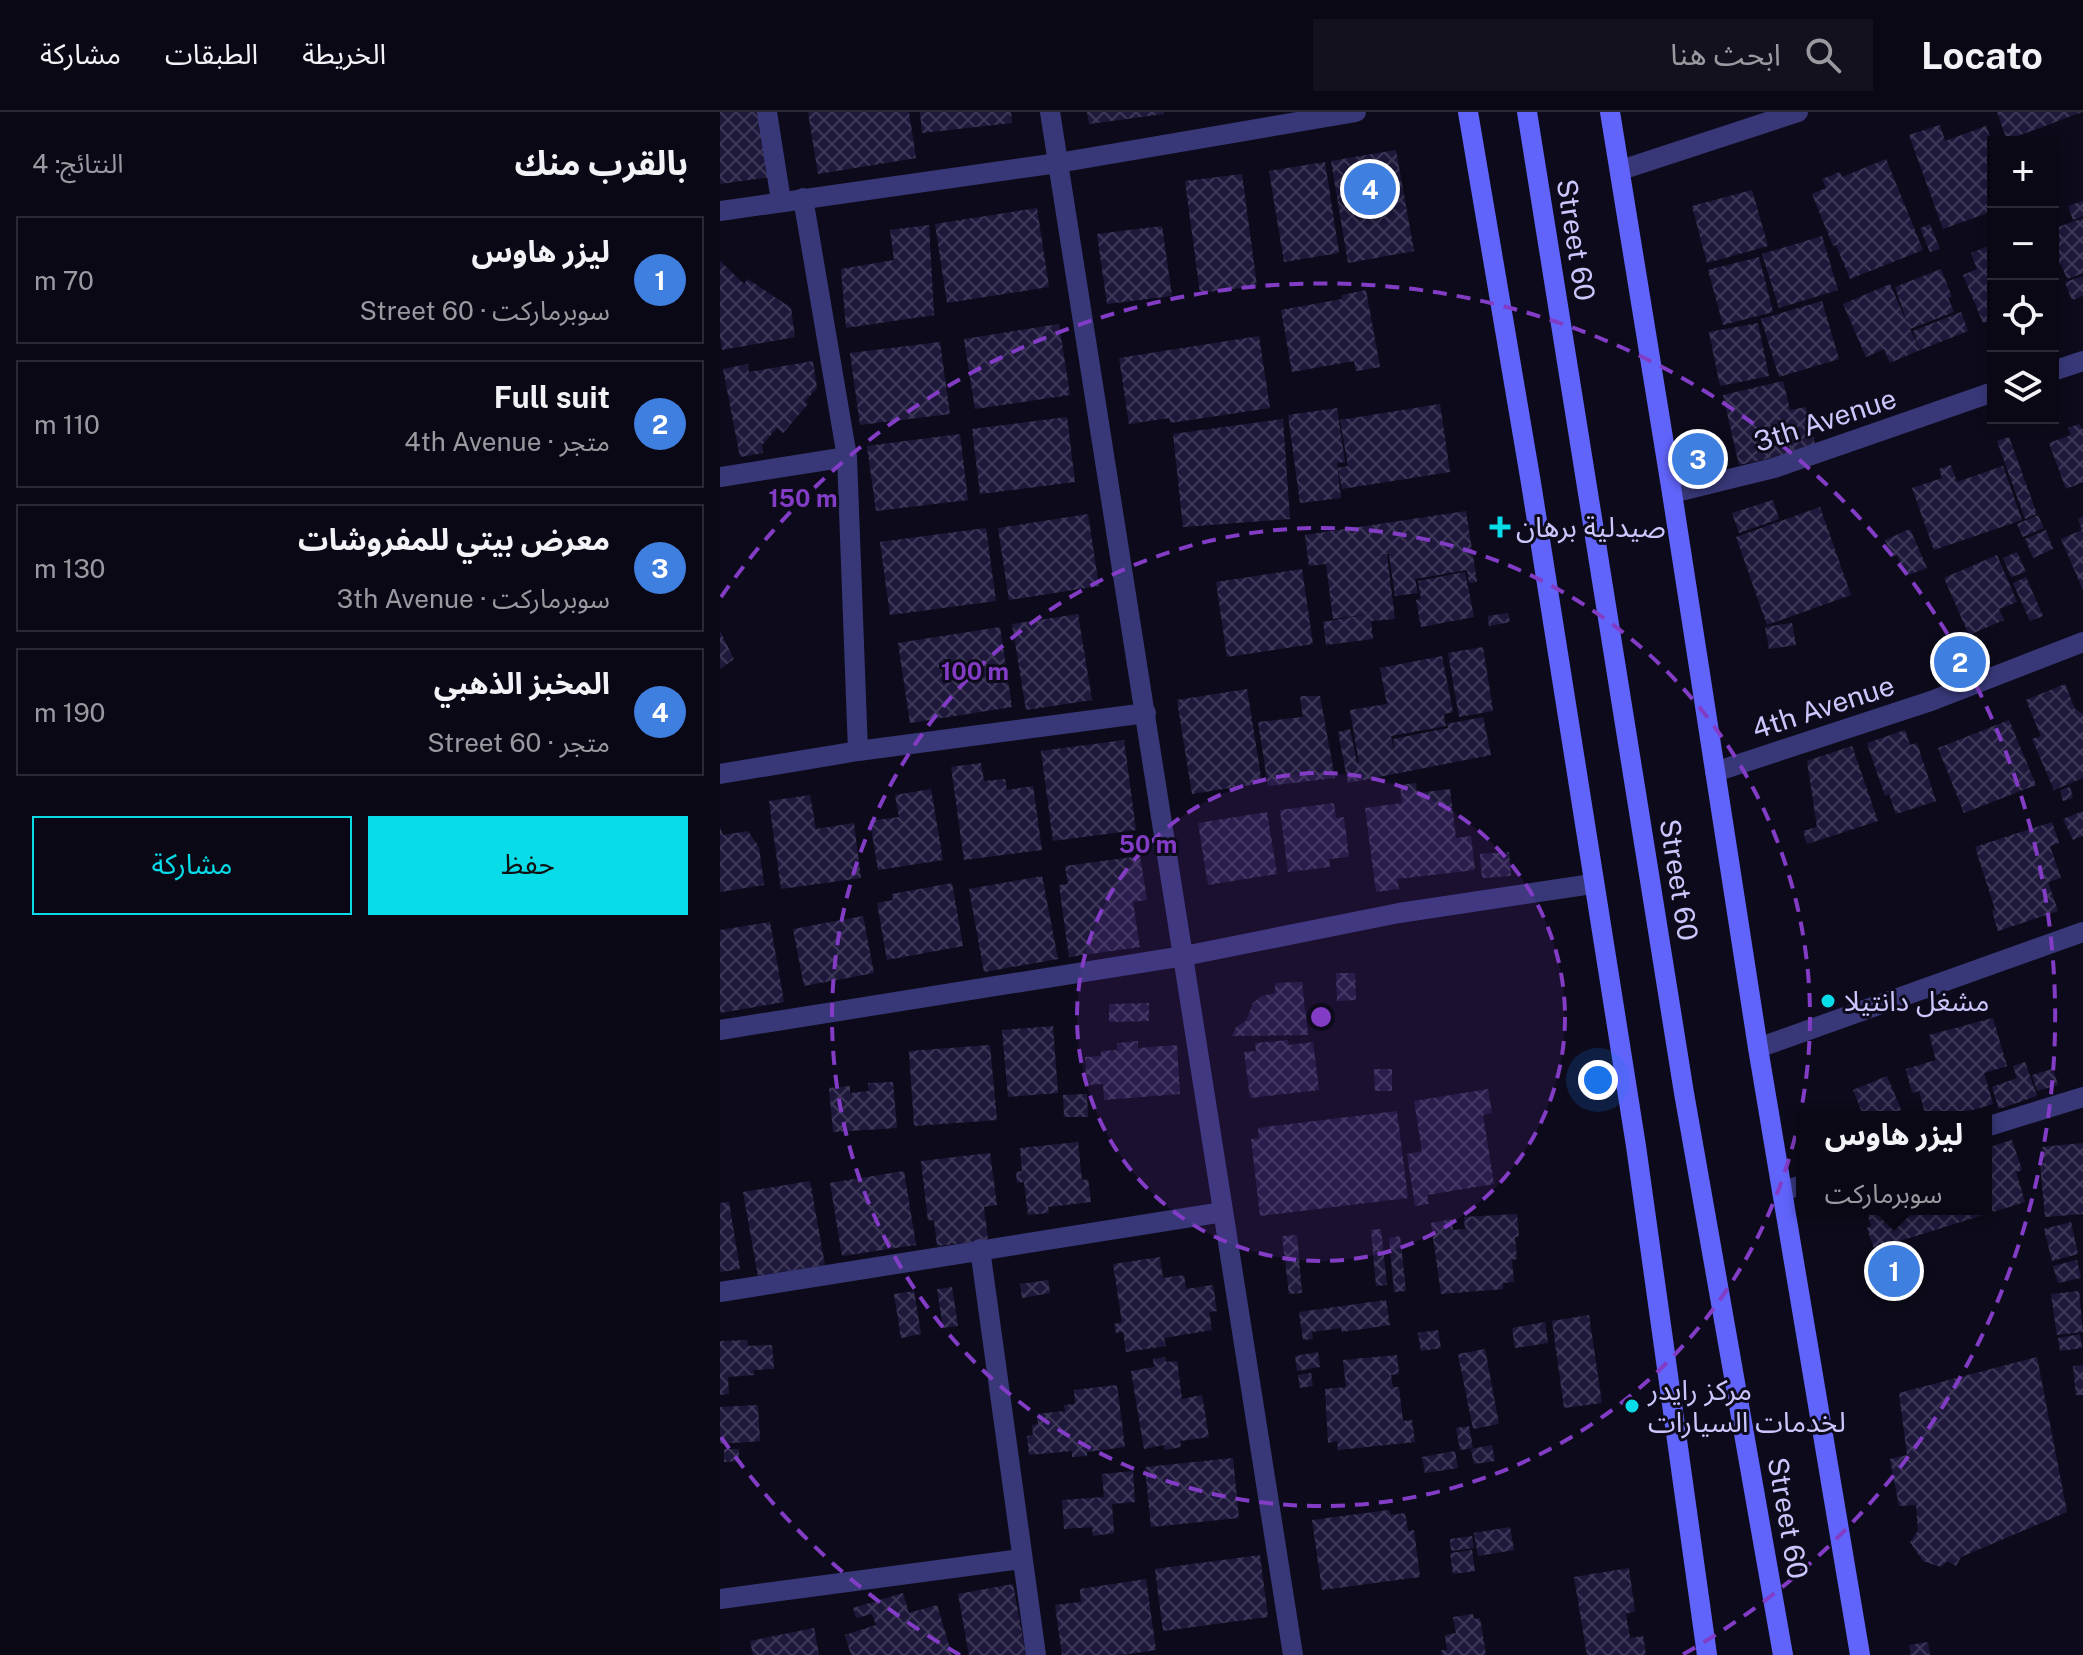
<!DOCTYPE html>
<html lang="ar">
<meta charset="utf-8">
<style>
:root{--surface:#0a0814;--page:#13111d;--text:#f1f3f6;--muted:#999aa0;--line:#2a2934;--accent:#08dce9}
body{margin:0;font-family:"Public Sans","Noto Sans Arabic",sans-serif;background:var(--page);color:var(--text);direction:rtl}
.controls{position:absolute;right:24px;top:24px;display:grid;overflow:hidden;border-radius:0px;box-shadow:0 4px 12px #0003}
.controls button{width:72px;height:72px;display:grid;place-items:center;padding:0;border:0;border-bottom:2px solid var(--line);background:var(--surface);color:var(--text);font:40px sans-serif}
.you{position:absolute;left:878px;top:968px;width:28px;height:28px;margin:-20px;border:6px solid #fff;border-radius:50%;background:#1a73e8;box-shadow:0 0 0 12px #1a73e833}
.badge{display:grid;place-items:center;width:52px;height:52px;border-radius:50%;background:var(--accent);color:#fff;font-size:26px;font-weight:700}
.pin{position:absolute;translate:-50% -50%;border:4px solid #fff;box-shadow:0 2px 8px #0006}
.popup{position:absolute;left:1076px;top:999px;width:196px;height:104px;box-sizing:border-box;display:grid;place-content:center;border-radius:0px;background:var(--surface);filter:drop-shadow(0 2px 6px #0005);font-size:26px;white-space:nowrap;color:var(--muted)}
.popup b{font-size:30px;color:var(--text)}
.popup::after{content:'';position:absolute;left:50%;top:100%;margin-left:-16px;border:16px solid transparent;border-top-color:var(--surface)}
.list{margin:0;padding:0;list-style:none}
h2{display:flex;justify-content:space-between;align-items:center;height:104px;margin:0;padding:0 32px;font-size:34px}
h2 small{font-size:26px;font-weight:400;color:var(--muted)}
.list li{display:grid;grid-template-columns:52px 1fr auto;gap:24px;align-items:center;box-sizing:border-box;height:128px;margin:0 16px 16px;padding:0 16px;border:2px solid var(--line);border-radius:0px}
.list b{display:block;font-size:30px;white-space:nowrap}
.list p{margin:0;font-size:26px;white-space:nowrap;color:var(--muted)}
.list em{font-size:26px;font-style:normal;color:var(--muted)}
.actions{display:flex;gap:16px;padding:24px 32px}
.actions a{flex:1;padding:18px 0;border:2px solid var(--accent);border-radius:0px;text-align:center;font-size:28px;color:var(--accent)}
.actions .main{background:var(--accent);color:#111}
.icon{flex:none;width:44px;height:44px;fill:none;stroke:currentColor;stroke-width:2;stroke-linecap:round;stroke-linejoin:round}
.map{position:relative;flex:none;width:1363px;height:1543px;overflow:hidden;direction:ltr}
header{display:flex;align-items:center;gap:48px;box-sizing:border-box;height:112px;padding:0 40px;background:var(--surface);border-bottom:2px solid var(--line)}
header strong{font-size:38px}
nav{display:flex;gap:44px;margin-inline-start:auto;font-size:28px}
.search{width:560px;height:72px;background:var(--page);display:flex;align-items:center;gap:20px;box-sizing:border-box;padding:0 28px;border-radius:0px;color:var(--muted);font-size:30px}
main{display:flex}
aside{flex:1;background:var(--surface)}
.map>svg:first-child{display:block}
.building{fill:url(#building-cross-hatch)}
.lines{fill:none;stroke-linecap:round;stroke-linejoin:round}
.street{stroke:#383879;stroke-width:20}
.secondary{stroke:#6164fa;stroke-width:20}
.ring{fill:none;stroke:#833cc5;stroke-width:4;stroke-dasharray:14 10}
.poi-dot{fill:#08dce9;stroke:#0d0b1b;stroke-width:3}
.labels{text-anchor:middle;stroke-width:6;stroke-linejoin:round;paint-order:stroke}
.street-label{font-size:28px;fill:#cbc7fd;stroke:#0d0b1b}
.poi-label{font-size:28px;fill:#cbc7fd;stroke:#0d0b1b;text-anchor:start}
.centre{fill:#833cc5;stroke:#0d0b1b;stroke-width:4}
.ring-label{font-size:24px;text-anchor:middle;font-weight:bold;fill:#833cc5;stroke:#0d0b1b;stroke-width:6;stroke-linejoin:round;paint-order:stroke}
</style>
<header>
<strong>Locato</strong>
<div class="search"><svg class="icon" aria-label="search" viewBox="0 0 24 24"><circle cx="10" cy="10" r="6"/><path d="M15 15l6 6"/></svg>ابحث هنا</div>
<nav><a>الخريطة</a><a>الطبقات</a><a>مشاركة</a></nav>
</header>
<main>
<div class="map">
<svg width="1363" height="1543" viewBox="0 0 1363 1543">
<defs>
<pattern id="building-cross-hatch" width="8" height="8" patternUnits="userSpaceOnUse" patternTransform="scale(2)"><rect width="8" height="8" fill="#1e183b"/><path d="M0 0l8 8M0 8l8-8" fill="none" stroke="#3d3858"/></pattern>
</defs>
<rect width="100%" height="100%" fill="#0d0b1b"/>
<path class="building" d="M0,0H42L52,65L0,72Z
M88,0H189L196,46L98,62Z
M200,0H291L292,11L202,21Z
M367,0H444V2L369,12Z
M1277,0H1362L1287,28Z
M1220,13L1225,29L1266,14L1273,32V99L1223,117L1189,23Z
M676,38L694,139L628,151L611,49Z
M1166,47L1203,138L1130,167L1116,133L1113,134L1092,82L1106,76L1102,67L1120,60L1122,65Z
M605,50L619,141L564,150L549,59Z
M522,62L537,174L480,181L465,69Z
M1032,78L1048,134L987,151L972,94Z
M1363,89V104L1353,108L1348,94Z
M317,96L329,175L227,191L215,112Z
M1363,106V161L1347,167L1341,152L1336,154L1333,148V117Z
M1210,112L1220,137L1210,140L1200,116Z
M209,113L214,203L126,216L121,157L174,148L170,118Z
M442,114L452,184L387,192L377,122Z
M1102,124L1118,178L1059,196L1042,142Z
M1273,132V207L1263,211L1243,163L1257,157L1251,141Z
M1039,145L1053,200L1003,213L988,158Z
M0,149L24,172L28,167L71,196L75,225L2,238L0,224Z
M1221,157L1232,185L1228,186L1234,200L1190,217L1200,238L1170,251L1164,237L1146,245L1123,192L1170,172L1188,213L1175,175Z
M1363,164V184L1352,188L1345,170Z
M646,178L660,255L636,259L634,249L572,260L561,198L622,187V183Z
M1102,189L1119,247L1059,265L1041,207Z
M1241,200L1248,219L1200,238L1193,219Z
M1038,211L1049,264L1000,274L989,220Z
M339,212L350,283L255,297L244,227Z
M539,224L550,296L450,311L449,306L409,312L399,246Z
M220,230L230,302L140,313L130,241Z
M93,249L97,276L85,289L88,292L63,321L57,316L42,333L43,341L20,345L3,257L28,252L29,260Z
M1063,269L1070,298L1086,295L1096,336L1019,353L1003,283Z
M720,292L730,360L622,377L618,356L628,354L620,308Z
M617,296L625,350L617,351L621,386L580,391L568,303Z
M347,305L355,370L260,382L252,317Z
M563,307L570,407L463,415L453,322Z
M1359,312L1363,318V370L1346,377L1329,331L1351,323L1348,316Z
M240,322L248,388L156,399L147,334Z
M1289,325L1317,402L1305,407L1277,329Z
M1231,353L1237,370L1283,354L1302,408L1214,438L1192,376L1222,366L1219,357Z
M1053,388L1059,407L1019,421L1012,401Z
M1100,395L1131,483L1047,513L1016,425Z
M746,399L757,470L749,471L747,458L695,467L698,481L675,484L669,442L652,444L667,443L675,507L651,509L653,527L606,533L603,510L651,502L613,507L606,452L589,454L585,423Z
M368,402L379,474L289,488L278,416Z
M1318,403L1324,416L1303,425L1297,412Z
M1363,404V478L1341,427L1362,418L1358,407Z
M266,416L276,489L170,503L160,430Z
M1190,417L1207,456L1186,464L1177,443L1172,445L1165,428Z
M1326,418L1333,437L1313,446L1305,427Z
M1297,440L1306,460L1291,465L1283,446Z
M1277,443L1297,490L1279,497L1284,508L1249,523L1224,466Z
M582,457L593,532L507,545L496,470Z
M745,460L754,505L701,515L696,488L701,487L698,469Z
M1306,465L1323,504L1310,509L1293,471Z
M788,501L790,510L769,514L768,504Z
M358,502L372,588L306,598L292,512Z
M1072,511L1076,533L1049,537L1045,515Z
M280,515L292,595L190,611L178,531Z
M0,519L14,547L0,557Z
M1253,526L1265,562L1250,567L1237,531Z
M763,535L773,599L739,605L728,541Z
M722,544L733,600L724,602L726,614L671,624L675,644L673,627L728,616L727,612L763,605L771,643L628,671L618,620L630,617L637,651H639L630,598L667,592L660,556Z
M1345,572L1355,597L1363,602V666L1334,678L1312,627L1321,624L1306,588Z
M527,577L542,671L472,682L457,588Z
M580,584H600L615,666L548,674L538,610L583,605Z
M1289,608L1316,673L1244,701L1218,636Z
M1185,618L1190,633L1197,631L1216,689L1176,702L1169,682L1165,684L1147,631Z
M404,628L416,718L333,729L321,639Z
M1132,634L1158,709L1087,732L1083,719L1097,715L1087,649Z
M261,651L264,669L285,667L287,678L313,674L322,738L244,748L231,655Z
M696,671L697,681L730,677L736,726L751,724L755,758L677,767L679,777L656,780L645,696L682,691L680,673Z
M1350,675L1353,686L1343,689L1340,678Z
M211,677L223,748L158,758L150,709L179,705L175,683Z
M90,683L96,717L134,711L141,766L61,777L49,689Z
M614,691L616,706L624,705L629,745L609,747L610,755L568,760L560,698Z
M1363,699V724L1353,728L1343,707Z
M547,700L557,762L488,773L478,711Z
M1332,710L1339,731L1330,734L1341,766L1328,770L1338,799L1278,819L1272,799L1275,797L1255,735Z
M0,715L3,723L28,719L39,735L44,773L0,780Z
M789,740L791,764L762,766L760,742Z
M420,744L427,788L413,790L420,835L349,845L339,773L348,772L345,754Z
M322,764L338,847L264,860L249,777Z
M232,771L243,834L167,848L157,791L173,788L172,782Z
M143,804L154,861L84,874L73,817Z
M50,810L64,890L0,901V818Z
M616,861H635L636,888L617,889Z
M582,870L588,923L512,924L516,915L526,909L533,891L542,884L555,881V871Z
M429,891V909L389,910V892Z
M1273,906L1287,954L1264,961L1273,992L1228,1005H1206L1199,979L1192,981L1186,957L1216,948L1209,923Z
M333,914L338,981L288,985L282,918Z
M568,928L569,933L593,930L599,978L530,986L524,940L536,939L535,931Z
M418,929V936L457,933L460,982L384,988L383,972L367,973L365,945L381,944V939L397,938V931Z
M270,933L277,1008L194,1014L189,939Z
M1305,950L1317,984L1279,997L1272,975L1297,966L1293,954Z
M654,957H672V979H655Z
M1333,957L1338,973L1317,979L1312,963Z
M1167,964L1184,1005H1144L1133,978Z
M173,970L177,1016L113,1020L109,976L130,974V981L149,979L148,971Z
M768,977L772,1001L763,1003L774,1072L707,1083L709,1092L695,1094L687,1042L702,1039L694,989Z
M367,982L368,1005H344L343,983Z
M677,999L688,1086L540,1104L531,1027L539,1026L538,1016Z
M1292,1028L1302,1058L1296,1060L1305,1090L1154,1137L1147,1116L1151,1114L1146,1097H1266V1036Z
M358,1030L362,1068L368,1067L371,1090L328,1095L329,1101L308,1103L304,1070L297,1071L296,1060L302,1059L300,1036Z
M1363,1031V1102L1325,1105L1320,1051H1324L1322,1035Z
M270,1041L277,1093L264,1095L268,1128L217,1134L214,1108L208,1109L201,1049Z
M184,1059L196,1133L122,1144L110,1071Z
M90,1069L105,1153L38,1164L23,1080Z
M9,1090L20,1157L0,1160V1091Z
M797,1102L799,1125H795L797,1147L792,1148L794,1170L783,1171V1177L721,1182L711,1111L732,1107L733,1118L745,1117L744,1105Z
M1351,1110L1358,1142L1332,1149L1324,1117Z
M661,1117L667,1173L656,1174L651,1118Z
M577,1123L582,1181L569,1182L562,1124Z
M680,1124L686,1179L674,1180L669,1126Z
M440,1145L443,1166L464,1163L466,1177L493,1173L497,1199L489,1200L492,1218L444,1226L446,1234L406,1240L403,1220L396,1221L394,1212L402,1210L393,1152Z
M1357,1148L1361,1166L1338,1171L1333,1154Z
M328,1168L330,1181L302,1186L300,1172Z
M232,1175L238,1214L223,1216L217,1177Z
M194,1179L201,1222L181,1226L174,1182Z
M1359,1179L1363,1220L1337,1223L1331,1182Z
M666,1188L670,1213L622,1220L621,1216L592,1220L593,1227L583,1228L579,1200Z
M869,1203L882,1291L844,1296L832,1209Z
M825,1210L828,1231L795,1236L792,1216Z
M718,1218L721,1236L701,1239L698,1221Z
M1360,1222L1362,1236L1340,1239L1338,1226Z
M27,1228L28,1234L52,1233L54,1257L33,1258L34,1263L8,1265L9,1282L0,1283V1229Z
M765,1237L779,1312L753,1317L738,1242Z
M598,1240L600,1255L577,1259L575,1244Z
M677,1243L679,1262L671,1263L673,1275H679L683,1309L692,1308L695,1330L618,1338L617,1329L608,1331L605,1277L626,1275L623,1248Z
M445,1245L446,1250L457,1249L462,1287L482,1283L489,1325L460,1329L461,1335L445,1338L444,1333L424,1337L411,1259L434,1255L433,1247Z
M1317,1245L1347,1400L1241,1445L1236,1454L1227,1449L1221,1455L1203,1449L1190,1430L1198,1419L1196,1393L1179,1394L1170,1347L1187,1343L1179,1281Z
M1363,1253V1283H1356L1353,1254Z
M591,1261L593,1274L580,1276L578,1263Z
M397,1273L405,1335L367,1340V1344L352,1345V1339L309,1343L307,1324L313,1323L312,1313L318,1312L317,1302L345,1299L344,1293L355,1292L354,1278Z
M38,1293L40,1329L0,1332V1295Z
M749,1314L753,1336L740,1338L736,1316Z
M772,1333L775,1349L754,1352L751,1337Z
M4,1337H19V1349L4,1350Z
M735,1339L738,1356L705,1361L702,1345Z
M513,1346L519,1406L431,1415L425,1355Z
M413,1359L415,1390L392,1392L394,1421L373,1424L372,1415L344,1417L342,1388L384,1385L382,1362Z
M669,1398L671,1403L685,1401L688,1419L694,1418L700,1465L602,1478L592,1408Z
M790,1415L794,1438L758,1444L754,1421Z
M752,1424L754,1436L731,1439L730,1427Z
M752,1438L755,1459L733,1462L730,1441Z
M540,1443L548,1505L443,1519L435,1457Z
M909,1456L915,1499L906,1502L910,1526L923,1524L926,1543H867L854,1465Z
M426,1467L436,1538L402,1543H342L335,1493L361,1490L360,1477Z
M293,1472L306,1543H249L238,1482Z
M183,1481L189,1501L217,1493L232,1543H131L125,1523L156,1513L152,1502L136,1506L133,1496Z
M753,1502L754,1507L760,1506L766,1543H722L721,1538H727L725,1523L736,1521L733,1505Z
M94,1516L99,1543H33L30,1529Z
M1208,1530L1210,1543H1191L1189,1533Z"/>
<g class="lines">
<path class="street" d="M47,0L61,89
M330,0L573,1543
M901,58L1078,0
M83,86L127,345L138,639
M0,99L338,51L636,0
M1333,259L1363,249
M0,365L127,345
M952,381L1054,356L1273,280
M995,660L1211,589L1363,530
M0,662L138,639L426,601
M0,918L464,844L679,801L872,772
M1038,936L1363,820
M1266,1015L1363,985
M1062,1079L1082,1073
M260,1137L316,1543
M0,1180L503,1100
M0,1487L301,1447"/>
<path class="secondary" d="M748,0L811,371L916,1034L987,1543
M807,0L964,981L1063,1543
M890,0L952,381L1038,936L1140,1543"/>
</g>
<circle cx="601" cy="905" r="244" fill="#833cc5" fill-opacity=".12"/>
<g class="ring">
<circle cx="601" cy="905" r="244"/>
<circle cx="601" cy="905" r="489"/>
<path d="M240 1543A733 733 0 0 1 1 1325M1 485A733 733 0 1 1 962 1543"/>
</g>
<g class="poi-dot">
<path d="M776 403h8v8h8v8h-8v8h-8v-8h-8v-8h8z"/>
<circle cx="1108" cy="889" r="8"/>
<circle cx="912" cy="1294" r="8"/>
</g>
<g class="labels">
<g class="street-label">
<text transform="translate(856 128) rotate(81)" y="10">Street 60</text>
<text transform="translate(1105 308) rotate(-18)" y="10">3th Avenue</text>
<text transform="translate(1103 595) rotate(-18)" y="10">4th Avenue</text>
<text transform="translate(959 768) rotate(81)" y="10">Street 60</text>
<text transform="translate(1068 1406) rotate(80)" y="10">Street 60</text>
</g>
<g class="poi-label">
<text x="796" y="425">صيدلية برهان</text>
<text x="1124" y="899">مشغل دانتيلا</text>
<text x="928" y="1288">مركز رايدر<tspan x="928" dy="32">لخدمات السيارات</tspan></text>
</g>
</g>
<circle cx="601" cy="905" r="12" class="centre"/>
<g class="ring-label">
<text x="83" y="395">150 m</text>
<text x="255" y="568">100 m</text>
<text x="428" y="741">50 m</text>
</g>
</svg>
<div class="controls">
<button>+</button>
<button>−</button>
<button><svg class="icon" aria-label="locate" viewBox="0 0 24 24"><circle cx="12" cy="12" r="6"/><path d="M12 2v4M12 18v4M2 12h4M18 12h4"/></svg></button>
<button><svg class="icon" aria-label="layers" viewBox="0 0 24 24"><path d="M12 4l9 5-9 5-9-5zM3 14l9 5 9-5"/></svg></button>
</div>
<div class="you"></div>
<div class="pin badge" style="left:1174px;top:1159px;background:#3f7fe0">1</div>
<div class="popup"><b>ليزر هاوس</b>سوبرماركت</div>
<div class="pin badge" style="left:1240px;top:550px;background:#3f7fe0">2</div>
<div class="pin badge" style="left:978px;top:347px;background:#3f7fe0">3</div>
<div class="pin badge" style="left:650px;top:77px;background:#3f7fe0">4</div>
</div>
<aside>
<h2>بالقرب منك<small>النتائج: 4</small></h2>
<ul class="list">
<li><span class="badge" style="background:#3f7fe0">1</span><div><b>ليزر هاوس</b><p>سوبرماركت · Street 60</p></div><em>70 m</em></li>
<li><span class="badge" style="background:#3f7fe0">2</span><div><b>Full suit</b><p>متجر · 4th Avenue</p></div><em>110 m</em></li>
<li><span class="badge" style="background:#3f7fe0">3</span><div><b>معرض بيتي للمفروشات</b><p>سوبرماركت · 3th Avenue</p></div><em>130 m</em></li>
<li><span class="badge" style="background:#3f7fe0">4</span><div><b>المخبز الذهبي</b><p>متجر · Street 60</p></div><em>190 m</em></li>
</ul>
<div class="actions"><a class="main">حفظ</a><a>مشاركة</a></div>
</aside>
</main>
